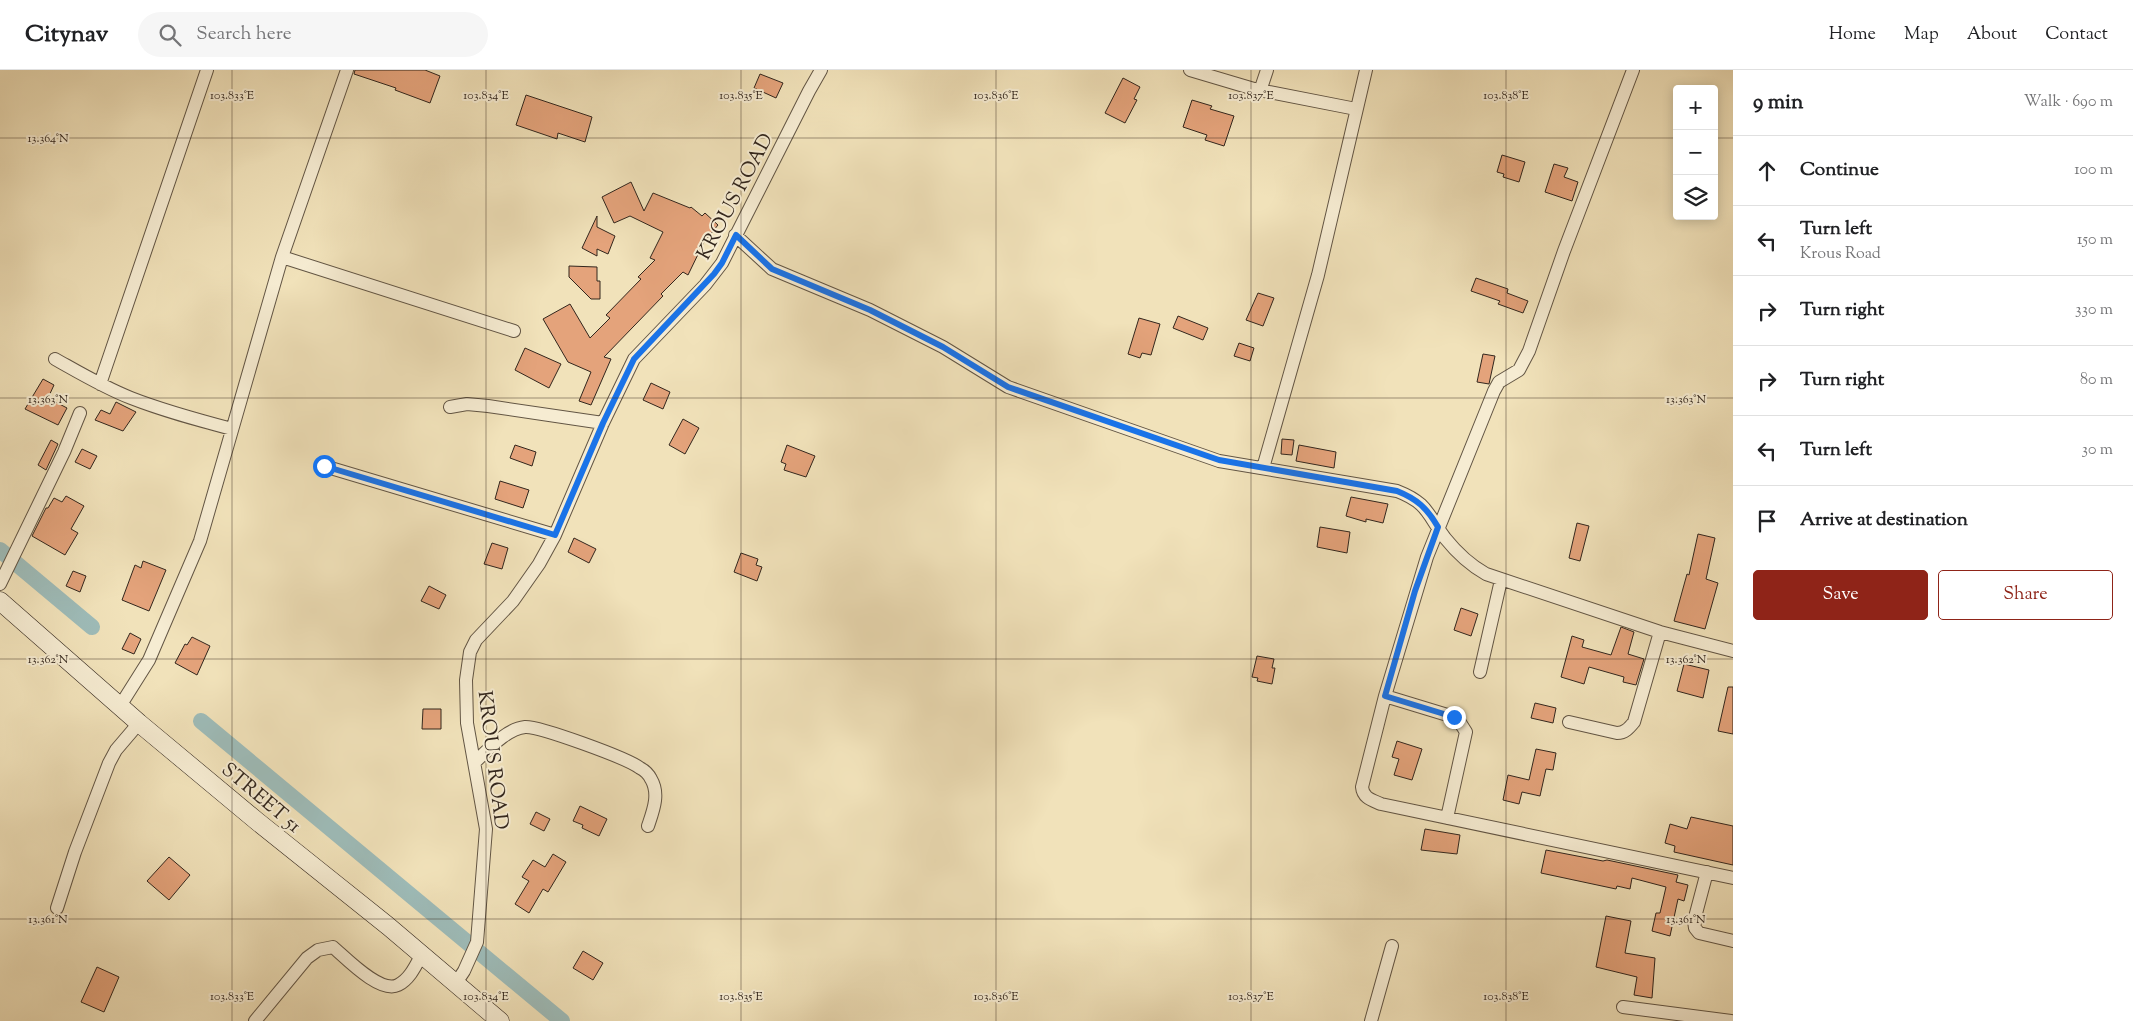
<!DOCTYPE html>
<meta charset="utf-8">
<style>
:root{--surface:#fff;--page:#f6f6f6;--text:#202124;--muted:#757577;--line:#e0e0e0;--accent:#8f2418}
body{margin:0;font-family:"Sorts Mill Goudy",serif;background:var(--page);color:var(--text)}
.controls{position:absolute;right:15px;top:15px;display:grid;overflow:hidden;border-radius:5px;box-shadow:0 2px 12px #0003}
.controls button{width:45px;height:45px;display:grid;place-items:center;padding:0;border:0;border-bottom:1px solid var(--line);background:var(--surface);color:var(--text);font:25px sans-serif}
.stop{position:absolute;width:15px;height:15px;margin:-11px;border:4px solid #1a73e8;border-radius:50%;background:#fff}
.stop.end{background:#1a73e8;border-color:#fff;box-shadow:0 1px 5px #0008}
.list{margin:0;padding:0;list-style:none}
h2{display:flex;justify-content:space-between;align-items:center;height:65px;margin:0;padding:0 20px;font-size:21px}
h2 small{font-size:16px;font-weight:400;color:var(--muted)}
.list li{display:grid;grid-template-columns:32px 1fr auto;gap:15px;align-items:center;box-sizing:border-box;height:70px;padding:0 20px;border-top:1px solid var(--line)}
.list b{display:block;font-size:19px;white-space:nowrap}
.list p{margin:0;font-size:16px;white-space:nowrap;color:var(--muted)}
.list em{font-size:16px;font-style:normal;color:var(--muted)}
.actions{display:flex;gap:10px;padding:15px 20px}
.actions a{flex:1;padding:11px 0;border:1px solid var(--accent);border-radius:5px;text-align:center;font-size:18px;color:var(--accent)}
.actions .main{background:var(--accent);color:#fff}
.icon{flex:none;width:28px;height:28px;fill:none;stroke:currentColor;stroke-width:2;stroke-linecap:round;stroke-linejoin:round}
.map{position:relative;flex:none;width:1733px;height:951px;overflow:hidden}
header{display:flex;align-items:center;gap:30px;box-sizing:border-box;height:70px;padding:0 25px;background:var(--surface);border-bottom:1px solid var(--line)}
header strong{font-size:24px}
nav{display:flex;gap:28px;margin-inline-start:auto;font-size:18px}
.search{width:350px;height:45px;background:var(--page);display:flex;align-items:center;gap:12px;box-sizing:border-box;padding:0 18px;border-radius:28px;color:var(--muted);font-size:19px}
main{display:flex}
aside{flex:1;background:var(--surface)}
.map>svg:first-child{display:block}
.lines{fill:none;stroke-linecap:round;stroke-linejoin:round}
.canal{stroke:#9ebcb9;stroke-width:16}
.building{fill:#e4a37b;stroke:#32261d}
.street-casing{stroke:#625544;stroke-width:14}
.secondary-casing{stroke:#32261d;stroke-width:19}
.street{stroke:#f6ecd2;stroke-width:12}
.secondary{stroke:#f6ecd2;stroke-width:18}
.route{stroke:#1a73e8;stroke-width:6}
.ticks{fill:none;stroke:#32261d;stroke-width:1;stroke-opacity:0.45}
.labels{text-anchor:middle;stroke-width:4;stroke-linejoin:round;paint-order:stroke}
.street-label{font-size:20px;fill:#32261d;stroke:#f6ecd2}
.ticks-label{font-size:12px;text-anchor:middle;fill:#32261d;stroke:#f6ecd2;stroke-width:4;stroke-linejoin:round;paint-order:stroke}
</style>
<header>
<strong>Citynav</strong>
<div class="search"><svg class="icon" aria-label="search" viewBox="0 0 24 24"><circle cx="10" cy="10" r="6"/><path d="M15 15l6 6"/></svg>Search here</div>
<nav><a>Home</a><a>Map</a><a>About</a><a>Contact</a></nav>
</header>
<main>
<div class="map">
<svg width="1733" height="951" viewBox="0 0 1733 951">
<rect width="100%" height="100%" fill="#f1e2ba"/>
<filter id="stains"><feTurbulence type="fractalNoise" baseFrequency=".004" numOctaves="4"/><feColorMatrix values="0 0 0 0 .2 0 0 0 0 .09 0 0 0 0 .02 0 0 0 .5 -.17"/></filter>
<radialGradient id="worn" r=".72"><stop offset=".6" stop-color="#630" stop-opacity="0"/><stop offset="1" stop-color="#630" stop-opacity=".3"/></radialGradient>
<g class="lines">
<path class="canal" d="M0,480L92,557
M201,651L562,951"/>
</g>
<path class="building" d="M355,0H425L440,6L430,33L395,20L396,18L354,4Z
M760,4L783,13L776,28L754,18Z
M1123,8L1140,17L1134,29L1137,30L1125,53L1105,43Z
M526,25L592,47L585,72L558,63L557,69L516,55Z
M1192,30L1212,36L1210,39L1234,46L1224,76L1205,70L1207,65L1183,57Z
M1502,85L1525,92L1519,112L1503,107L1504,104L1497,102Z
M1554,94L1568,98L1564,107L1578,112L1572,131L1545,122Z
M631,112L644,141L653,123L690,138L691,137L702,146L705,143L718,155L704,172L688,205L683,202L661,224L663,226L604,287L611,289L591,335L579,331L591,302L568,292L543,249L570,234L590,268L610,248L606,245L641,209L638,207L655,190L650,188L663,162L630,146L614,153L602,127Z
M597,146V157L615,166L608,184L597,179V186L582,178Z
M569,196L597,197V211H600V229H591L569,207Z
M1476,208L1508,219L1507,223L1528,231L1523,243L1498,234L1500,231L1471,221Z
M1258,223L1274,228L1263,256L1246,250Z
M1178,246L1208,258L1203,270L1173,258Z
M1139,248L1160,254L1151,285L1142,283L1140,288L1128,284Z
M1239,273L1254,278L1250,291L1234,286Z
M525,278L561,294L549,318L515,300Z
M1483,284L1495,286L1489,314L1477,312Z
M43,309L54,315L48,328L67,338L58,355L25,339Z
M651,313L670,322L663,339L643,330Z
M116,332L136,342L123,361L95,350L101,340L110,344Z
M683,349L699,358L685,384L669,375Z
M1282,369L1294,370L1292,385L1281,384Z
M51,370L58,374L46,400L38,395Z
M515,375L536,382L532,396L510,388Z
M787,375L815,386L806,407L784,400L786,394L781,392Z
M1299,375L1336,382L1334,398L1296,391Z
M82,379L97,386L90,399L75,392Z
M500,411L529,420L523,438L495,429Z
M66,426L84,436L71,459L78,463L65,485L32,466L46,438H48L54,428L62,432Z
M1351,427L1388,434L1383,453L1366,449V452L1346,446Z
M1577,453L1589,456L1580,491L1569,488Z
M1320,457L1350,462L1347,483L1317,477Z
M1698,464L1715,468L1706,509L1718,513L1705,559L1674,551L1687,504L1689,505Z
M574,468L596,479L589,493L568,482Z
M492,473L508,478L502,499L484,494Z
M741,483L758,489L756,495L762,497L757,511L734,502Z
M143,491L166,500L149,541L122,530L135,495L141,498Z
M73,501L86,506L80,522L66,516Z
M429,516L446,525L439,539L421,531Z
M1461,538L1478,544L1471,566L1454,560Z
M1621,557L1634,562L1628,584L1644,589L1636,615L1623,612L1624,607L1589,597L1584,614L1561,607L1572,566L1584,570L1582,577L1611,585Z
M130,563L141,569L134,584L122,579Z
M192,567L210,576L197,605L175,593L185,574L187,575Z
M1257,586L1274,589L1272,598H1275L1272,614L1257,611L1258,608L1252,607Z
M1684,594L1709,600L1703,628L1677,621Z
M1728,617H1733V664L1718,661Z
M1535,633L1556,638L1553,653L1531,648Z
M423,639H441V659H422Z
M1397,671L1422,679L1412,710L1394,705L1399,689L1392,687Z
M1536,679L1556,683L1553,700L1546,699L1540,726L1522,722L1519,734L1503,730L1508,705L1529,710Z
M580,736L607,749L599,766L582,758L583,755L573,751Z
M536,742L550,749L544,761L530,754Z
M1691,747L1733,756V795L1674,782L1675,776L1665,773L1670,754L1687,759Z
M1425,759L1460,765L1457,784L1421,780Z
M1546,780L1603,791L1607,790L1678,805L1676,812L1688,815L1684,831L1678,829L1670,866L1652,861L1656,843H1660L1666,817L1632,808L1630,819L1617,816L1616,819L1541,803Z
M553,784L566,792L548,822L543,819L529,843L515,834L529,811L522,807L533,790L545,797Z
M169,787L190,805L169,830L147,811Z
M1606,846L1631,851L1625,883L1655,888L1652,928L1634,925L1637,907L1596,897Z
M583,881L603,893L593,910L573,898Z
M97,897L119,907L104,942L81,932Z"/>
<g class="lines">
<defs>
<path id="street" d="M1190,0L1254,19L1356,39
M1633,0L1564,181L1529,281L1519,300L1499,312L1494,321L1427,487L1385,626L1362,717C1363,728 1372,730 1381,734L1733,808
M1260,21L1267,0
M735,165L772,199L870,240L943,277L1008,317L1219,391L1397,421C1428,433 1427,444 1445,468C1457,483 1470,495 1486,504L1660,562L1733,581
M282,187L514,261
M55,289C80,303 105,318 131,328C164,341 198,350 232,359
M100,314L207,0
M450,337L467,334L488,336L603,353
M324,396L555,465
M1263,398L1318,205L1366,0
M0,514L64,382L80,343
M1480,602L1501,510
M1385,626L1454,647L1459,651L1466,662L1447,748
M120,636L149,590L200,471L282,187L347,0
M1569,652L1617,663C1625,663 1629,658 1634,652L1660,562
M475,692C488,680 506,659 525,657C539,656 627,688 640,698C644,700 649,705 651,709C660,724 653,741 648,756
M1707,802L1694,851L1695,858L1699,863L1733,871
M57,838L75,782L109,693L116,680L139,653
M456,913L464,901L477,872L486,759L467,653L466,610L470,582L476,570L513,531L539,494L555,465L603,353L634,289L705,215L722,193L809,21L821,0
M1623,937L1731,951
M255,951L307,888L318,880L333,877C346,888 380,924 398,915C410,909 416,895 422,884
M1371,951L1392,876"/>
<path id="secondary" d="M0,531L139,653L258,752L388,856L500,951"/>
</defs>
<use href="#street" class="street-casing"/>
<use href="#secondary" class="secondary-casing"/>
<use href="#street" class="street"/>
<use href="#secondary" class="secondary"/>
</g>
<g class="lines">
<path class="route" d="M324,396L555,465L603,353L634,289L714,204L722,193L736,165L772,199L870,240L943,277L1008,317L1219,390L1397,421C1417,429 1427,438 1438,457L1415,521L1385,626L1454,647"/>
</g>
<path class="ticks" d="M232,0V951M486,0V951M741,0V951M996,0V951M1251,0V951M1506,0V951M0,68H1677M1714,68H1733M0,328H1733M0,589H1733M0,849H1733"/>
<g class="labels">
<g class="street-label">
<text transform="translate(734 126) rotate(-62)" y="7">KROUS ROAD</text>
<text transform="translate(494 690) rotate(83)" y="7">KROUS ROAD</text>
<text transform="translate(262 727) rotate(40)" y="7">STREET 51</text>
</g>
</g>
<g class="ticks-label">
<text x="232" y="29">103.833°E</text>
<text x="486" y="29">103.834°E</text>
<text x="741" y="29">103.835°E</text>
<text x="996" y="29">103.836°E</text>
<text x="1251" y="29">103.837°E</text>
<text x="1506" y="29">103.838°E</text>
<text x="48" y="72">13.364°N</text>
<text x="48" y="333">13.363°N</text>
<text x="1686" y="333">13.363°N</text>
<text x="48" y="593">13.362°N</text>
<text x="1686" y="593">13.362°N</text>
<text x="48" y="853">13.361°N</text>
<text x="1686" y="853">13.361°N</text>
<text x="232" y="930">103.833°E</text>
<text x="486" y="930">103.834°E</text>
<text x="741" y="930">103.835°E</text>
<text x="996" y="930">103.836°E</text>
<text x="1251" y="930">103.837°E</text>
<text x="1506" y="930">103.838°E</text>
</g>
<rect width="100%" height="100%" filter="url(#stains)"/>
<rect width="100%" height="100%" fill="url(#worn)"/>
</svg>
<div class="controls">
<button>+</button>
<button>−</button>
<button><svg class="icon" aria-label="layers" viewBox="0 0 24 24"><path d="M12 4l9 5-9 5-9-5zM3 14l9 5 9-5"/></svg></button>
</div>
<div class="stop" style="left:324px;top:396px"></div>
<div class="stop end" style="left:1454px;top:647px"></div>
</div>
<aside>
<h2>9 min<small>Walk · 690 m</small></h2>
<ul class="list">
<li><svg class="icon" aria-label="ahead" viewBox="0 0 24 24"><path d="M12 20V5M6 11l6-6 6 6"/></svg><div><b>Continue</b></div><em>100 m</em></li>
<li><svg class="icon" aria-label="left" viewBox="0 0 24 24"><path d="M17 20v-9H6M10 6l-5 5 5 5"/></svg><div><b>Turn left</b><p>Krous Road</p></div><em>150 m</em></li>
<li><svg class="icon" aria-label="right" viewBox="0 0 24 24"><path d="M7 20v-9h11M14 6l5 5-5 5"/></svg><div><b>Turn right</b></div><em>330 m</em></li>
<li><svg class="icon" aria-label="right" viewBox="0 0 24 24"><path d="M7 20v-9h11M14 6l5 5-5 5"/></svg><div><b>Turn right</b></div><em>80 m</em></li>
<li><svg class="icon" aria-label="left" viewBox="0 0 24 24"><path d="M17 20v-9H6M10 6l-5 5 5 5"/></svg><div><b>Turn left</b></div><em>30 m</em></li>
<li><svg class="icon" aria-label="arrive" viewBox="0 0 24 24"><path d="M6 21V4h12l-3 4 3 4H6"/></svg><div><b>Arrive at destination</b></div></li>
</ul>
<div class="actions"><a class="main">Save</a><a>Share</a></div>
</aside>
</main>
